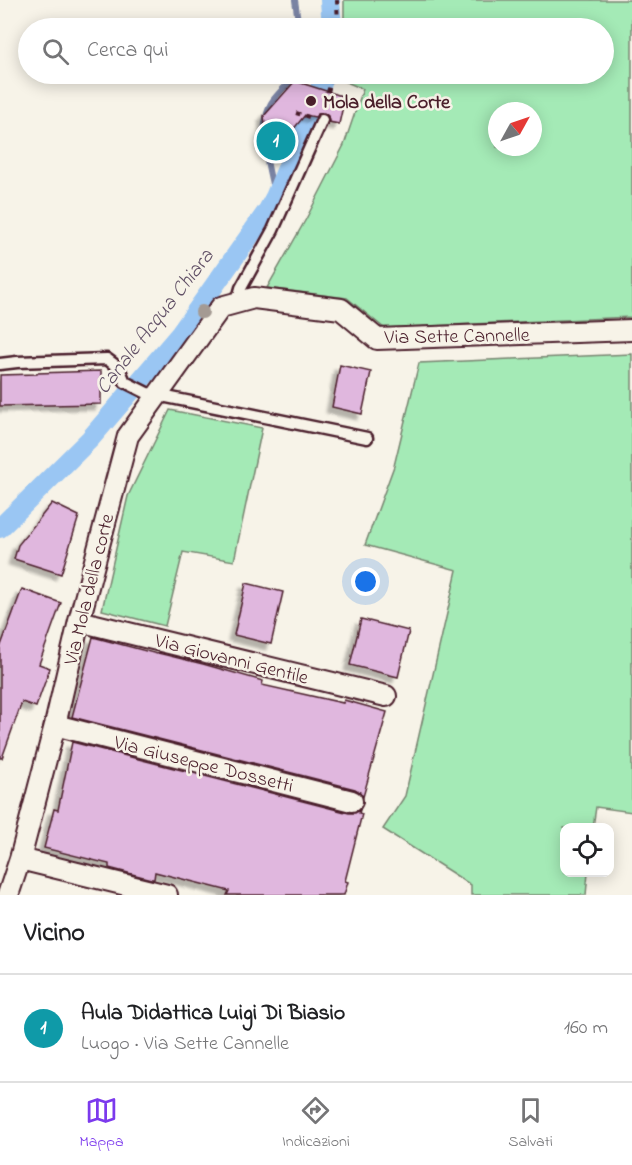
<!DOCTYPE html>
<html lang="it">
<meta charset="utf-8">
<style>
:root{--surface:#fff;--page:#f6f6f6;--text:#202124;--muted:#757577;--line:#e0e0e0;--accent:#7c3aed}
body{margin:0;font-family:"Indie Flower",sans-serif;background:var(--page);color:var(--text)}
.controls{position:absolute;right:18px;bottom:18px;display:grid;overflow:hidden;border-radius:12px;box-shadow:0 3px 15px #0003}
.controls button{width:54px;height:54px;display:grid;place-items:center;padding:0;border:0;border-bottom:2px solid var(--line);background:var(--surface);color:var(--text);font:30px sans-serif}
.compass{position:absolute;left:488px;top:102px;width:54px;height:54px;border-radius:50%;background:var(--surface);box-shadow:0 3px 15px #0003;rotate:50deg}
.you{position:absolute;left:366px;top:582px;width:21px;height:21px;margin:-15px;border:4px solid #fff;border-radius:50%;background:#1a73e8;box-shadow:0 0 0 9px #1a73e833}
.badge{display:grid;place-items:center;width:39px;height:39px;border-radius:50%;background:var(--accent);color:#fff;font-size:20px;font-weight:700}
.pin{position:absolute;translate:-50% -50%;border:3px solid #fff;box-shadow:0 2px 6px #0006}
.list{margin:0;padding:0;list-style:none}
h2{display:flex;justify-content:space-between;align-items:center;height:78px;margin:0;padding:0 24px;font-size:26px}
h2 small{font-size:20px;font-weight:400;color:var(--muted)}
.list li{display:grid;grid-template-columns:39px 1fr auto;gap:18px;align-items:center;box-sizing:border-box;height:108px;padding:0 24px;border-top:2px solid var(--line)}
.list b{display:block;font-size:22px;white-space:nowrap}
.list p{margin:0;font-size:20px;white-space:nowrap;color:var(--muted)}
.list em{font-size:20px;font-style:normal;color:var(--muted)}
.icon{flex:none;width:33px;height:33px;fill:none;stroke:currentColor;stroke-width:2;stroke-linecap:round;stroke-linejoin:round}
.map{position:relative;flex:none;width:632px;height:895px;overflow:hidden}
.search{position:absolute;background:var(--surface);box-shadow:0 3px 15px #0003;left:18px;right:18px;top:18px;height:66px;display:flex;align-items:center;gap:15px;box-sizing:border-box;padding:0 21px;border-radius:33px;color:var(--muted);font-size:22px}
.sheet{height:186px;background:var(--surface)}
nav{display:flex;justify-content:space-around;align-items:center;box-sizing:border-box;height:84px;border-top:2px solid var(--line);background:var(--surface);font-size:16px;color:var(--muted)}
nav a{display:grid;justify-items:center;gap:3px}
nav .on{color:var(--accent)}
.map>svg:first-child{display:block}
.green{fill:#a4eab6;stroke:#778470;stroke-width:1.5;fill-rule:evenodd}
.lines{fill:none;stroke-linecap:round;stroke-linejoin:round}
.stream{stroke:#7a83a3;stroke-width:6}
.canal{stroke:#9ac6f3;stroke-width:20}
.building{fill:#e0b7de;stroke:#4a1f2b;stroke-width:1.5;filter:url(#shadow)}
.lane-casing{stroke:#4a1f2b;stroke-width:15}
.street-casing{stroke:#4a1f2b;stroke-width:24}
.path{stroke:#4a1f2b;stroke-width:4;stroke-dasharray:4.5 4.5;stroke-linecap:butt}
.lane{stroke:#f7f3e8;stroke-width:10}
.street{stroke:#f7f3e8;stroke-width:20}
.tree{fill:#a49a93}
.poi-dot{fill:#4a1f2b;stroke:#f7f3e8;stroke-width:2}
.labels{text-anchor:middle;stroke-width:5;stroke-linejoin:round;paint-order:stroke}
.poi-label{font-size:20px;font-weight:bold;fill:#4a1f2b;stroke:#f7f3e8;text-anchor:start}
.street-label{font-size:20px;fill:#4a1f2b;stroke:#f7f3e8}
.water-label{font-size:21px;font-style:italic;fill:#625167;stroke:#f7f3e8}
</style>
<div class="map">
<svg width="632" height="895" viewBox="0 0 632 895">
<defs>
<filter id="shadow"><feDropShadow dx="-5.5" dy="5.5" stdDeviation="1.5" flood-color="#0004"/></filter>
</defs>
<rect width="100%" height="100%" fill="#f7f3e8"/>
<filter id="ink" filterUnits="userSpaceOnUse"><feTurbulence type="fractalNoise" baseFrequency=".0167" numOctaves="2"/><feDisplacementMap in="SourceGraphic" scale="12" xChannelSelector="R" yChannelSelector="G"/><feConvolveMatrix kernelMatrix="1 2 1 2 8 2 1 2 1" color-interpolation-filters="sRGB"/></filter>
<g filter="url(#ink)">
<path class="green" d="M344,0H632V317L384,328L347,298L267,288L306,219L344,145L363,89L339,79L340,74H604V28H344ZM497,111H533V147H497Z
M632,354V812L596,807L593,827L564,828V872L588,873L586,895H471V885L383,829L405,796L457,570L365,545L394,466L419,363Z
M170,410L262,428L234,561L183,552L165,626L102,610L128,496Z"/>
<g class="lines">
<path class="stream" d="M295,0L299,28
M275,197C269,169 257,133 270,105C274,96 291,81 298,74"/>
<path class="canal" d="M330,0L332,28
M320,89L325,74
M0,528L90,439L180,334L268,210L275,197L308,118"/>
</g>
<path class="building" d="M295,81L345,97L339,124L329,122L328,116L324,113L318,114L315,117L305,115L278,148L268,147L264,116Z
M340,365L371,372L362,414L332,407Z
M101,371V404L0,406V375L37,374V373Z
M52,503L79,516L61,574L14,559L18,545Z
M246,583L283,592L271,644L234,635Z
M22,589L61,603L39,664L50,668L36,707L22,702L2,758H0V648Z
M361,619L409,631L398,677L350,665Z
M93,637L157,654L158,653L203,664L263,681L262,685L343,703L344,700L387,712L363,797L360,792L355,789L72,717Z
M72,742L349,813H355L360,810L359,813L362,814L345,881L348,882L344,895H227L229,891L155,872L154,879H151L109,868V864L44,848L54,809L58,810Z"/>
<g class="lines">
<defs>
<path id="lane" d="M237,302L241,288L273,230L322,120
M0,364L17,362L107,359L119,368L125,382L147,393L367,438"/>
<path id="street" d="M79,621L386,696
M55,725L352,801
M20,859L167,895
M8,895L20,859L55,725L79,621L128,436L221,307L254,298L341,309L377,339L632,330"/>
</defs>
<use href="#lane" class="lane-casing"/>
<use href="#street" class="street-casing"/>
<path class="path" d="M337,0L338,28
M328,92L333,74
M296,113L309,117"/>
<use href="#lane" class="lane"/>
<use href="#street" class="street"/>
</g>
<circle class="tree" cx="202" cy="312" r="7"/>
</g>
<circle class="poi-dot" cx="311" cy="101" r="6"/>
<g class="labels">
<g class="poi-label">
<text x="323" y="108">Mola della Corte</text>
</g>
<g class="street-label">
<text transform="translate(457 335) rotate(-1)" y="7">Via Sette Cannelle</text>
<text transform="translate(88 589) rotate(-76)" y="7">Via Mola della corte</text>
<text transform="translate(232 658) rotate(14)" y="7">Via Giovanni Gentile</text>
<text transform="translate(204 763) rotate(14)" y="7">Via Giuseppe Dossetti</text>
</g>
<g class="water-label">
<text transform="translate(154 321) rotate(-52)" y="7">Canale Acqua Chiara</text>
</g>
</g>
</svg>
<div class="controls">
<button><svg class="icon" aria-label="locate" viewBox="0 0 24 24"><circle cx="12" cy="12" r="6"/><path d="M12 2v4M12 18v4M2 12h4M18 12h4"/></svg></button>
</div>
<svg class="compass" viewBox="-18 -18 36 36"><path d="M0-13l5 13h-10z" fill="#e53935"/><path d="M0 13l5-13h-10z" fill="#757577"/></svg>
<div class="you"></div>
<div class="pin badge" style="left:276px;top:141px;background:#0f9aa8">1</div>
<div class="search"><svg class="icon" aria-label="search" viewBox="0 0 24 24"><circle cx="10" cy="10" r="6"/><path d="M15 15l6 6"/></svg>Cerca qui</div>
</div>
<section class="sheet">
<h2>Vicino<small></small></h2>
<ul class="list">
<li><span class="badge" style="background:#0f9aa8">1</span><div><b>Aula Didattica Luigi Di Biasio</b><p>Luogo · Via Sette Cannelle</p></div><em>160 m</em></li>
</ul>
</section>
<nav>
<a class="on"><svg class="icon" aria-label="map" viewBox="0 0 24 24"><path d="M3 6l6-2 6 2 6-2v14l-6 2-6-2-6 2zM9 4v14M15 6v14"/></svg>Mappa</a>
<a><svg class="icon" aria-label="directions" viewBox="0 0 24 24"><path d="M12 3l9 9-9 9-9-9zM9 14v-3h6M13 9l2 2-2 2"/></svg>Indicazioni</a>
<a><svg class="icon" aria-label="saved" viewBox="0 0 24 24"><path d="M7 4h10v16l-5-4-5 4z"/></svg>Salvati</a>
</nav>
